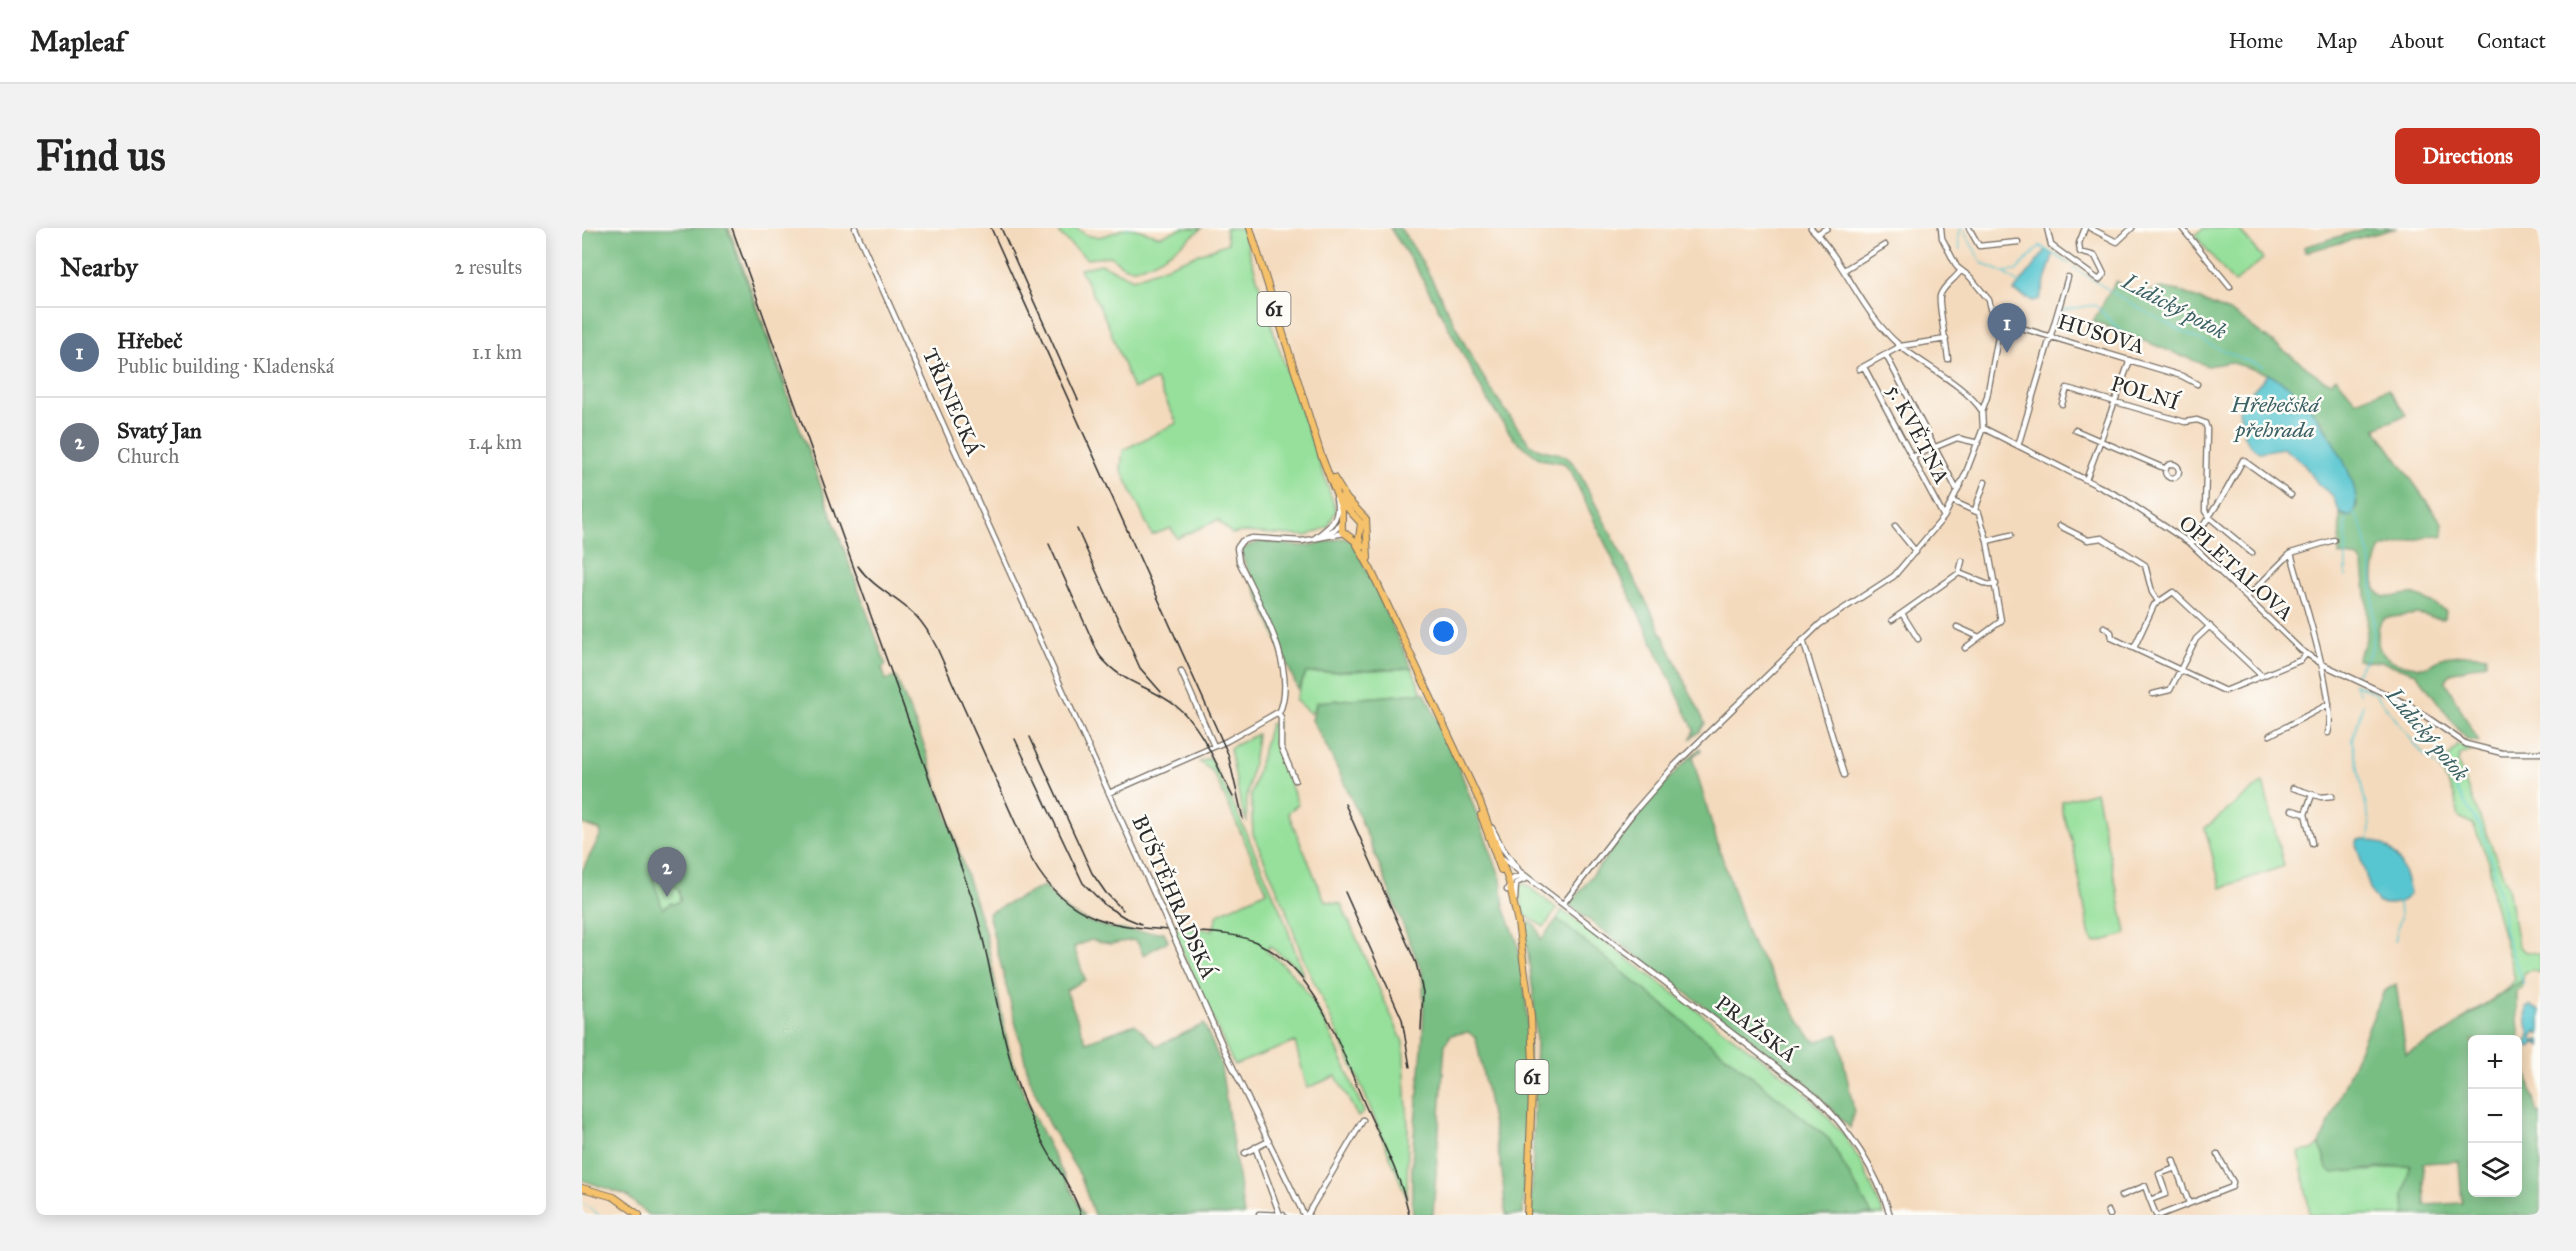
<!DOCTYPE html>
<meta charset="utf-8">
<style>
:root{--surface:#fff;--page:#f2f2f2;--text:#222;--muted:#767676;--line:#e0e0e0;--accent:#c8321e}
body{margin:0;font-family:"IM FELL Great Primer",serif;background:var(--page);color:var(--text)}
.controls{position:absolute;right:18px;bottom:18px;display:grid;overflow:hidden;border-radius:9px;box-shadow:0 3px 15px #0003}
.controls button{width:54px;height:54px;display:grid;place-items:center;padding:0;border:0;border-bottom:2px solid var(--line);background:var(--surface);color:var(--text);font:30px sans-serif}
.you{position:absolute;left:862px;top:404px;width:21px;height:21px;margin:-15px;border:4px solid #fff;border-radius:50%;background:#1a73e8;box-shadow:0 0 0 9px #1a73e833}
.badge{display:grid;place-items:center;width:39px;height:39px;border-radius:50%;background:var(--accent);color:#fff;font-size:20px;font-weight:700}
.pin{position:absolute;translate:-50% -50px;filter:drop-shadow(0 2px 3px #0008)}
.pin::after{content:'';position:absolute;top:32px;width:21px;height:18px;background:inherit;clip-path:polygon(0 0,100% 0,50% 100%)}
.list{margin:0;padding:0;list-style:none}
h2{display:flex;justify-content:space-between;align-items:center;height:78px;margin:0;padding:0 24px;font-size:26px}
h2 small{font-size:20px;font-weight:400;color:var(--muted)}
.list li{display:grid;grid-template-columns:39px 1fr auto;gap:18px;align-items:center;box-sizing:border-box;height:90px;padding:0 24px;border-top:2px solid var(--line)}
.list b{display:block;font-size:22px;white-space:nowrap}
.list p{margin:0;font-size:20px;white-space:nowrap;color:var(--muted)}
.list em{font-size:20px;font-style:normal;color:var(--muted)}
.icon{flex:none;width:33px;height:33px;fill:none;stroke:currentColor;stroke-width:2;stroke-linecap:round;stroke-linejoin:round}
.map{position:relative;flex:none;width:1958px;height:987px;overflow:hidden;border-radius:9px}
header{display:flex;align-items:center;gap:36px;box-sizing:border-box;height:84px;padding:0 30px;background:var(--surface);border-bottom:2px solid var(--line)}
header strong{font-size:28px}
nav{display:flex;gap:33px;margin-inline-start:auto;font-size:21px}
.intro{display:flex;align-items:center;justify-content:space-between;box-sizing:border-box;height:144px;padding:0 36px}
h1{margin:0;font-size:42px}
.button{padding:15px 27px;border-radius:9px;background:var(--accent);color:#fff;font-size:21px;font-weight:700}
main{display:flex;gap:36px;padding:0 36px}
aside{flex:1;background:var(--surface);border-radius:9px;box-shadow:0 3px 15px #0003}
.map>svg:first-child{display:block}
.green{fill:#96e09b;stroke:#608663;stroke-width:1.5}
.forest{fill:#78be83;stroke:#527457;stroke-width:1.5;fill-rule:evenodd}
.water{fill:#59c6d0;stroke:#42787e;stroke-width:1.5}
.lines{fill:none;stroke-linecap:round;stroke-linejoin:round}
.stream{stroke:#59c6d0;stroke-width:1.5}
.minor-casing{stroke:#71685e;stroke-width:7}
.major-casing{stroke:#71685e;stroke-width:8}
.minor{stroke:#fff;stroke-width:4.5}
.major{stroke:#f5c16b;stroke-width:6}
.rail{stroke:#2b2b2b;stroke-width:1.5}
.minor-bridge-casing{stroke:#71685e;stroke-width:7;stroke-linecap:butt}
.minor-bridge{stroke:#fff;stroke-width:4.5}
.labels{text-anchor:middle;stroke-width:5;stroke-linejoin:round;paint-order:stroke}
.shield{fill:#fdfcf7;stroke:#6a6a68;stroke-width:1.5}
.shield-label{font-size:20px;font-weight:bold;fill:#2b2b2b}
.street-label{font-size:21px;fill:#2b2b2b;stroke:#fdfcf7}
.water-label{font-size:22px;font-style:italic;fill:#3b6165;stroke:#fdfcf7}
</style>
<header>
<strong>Mapleaf</strong>
<nav><a>Home</a><a>Map</a><a>About</a><a>Contact</a></nav>
</header>
<div class="intro"><h1>Find us</h1><a class="button">Directions</a></div>
<main>
<aside>
<h2>Nearby<small>2 results</small></h2>
<ul class="list">
<li><span class="badge" style="background:#5c6f8a">1</span><div><b>Hřebeč</b><p>Public building · Kladenská</p></div><em>1.1 km</em></li>
<li><span class="badge" style="background:#6b7280">2</span><div><b>Svatý Jan</b><p>Church</p></div><em>1.4 km</em></li>
</ul>
</aside>
<div class="map">
<svg width="1958" height="987" viewBox="0 0 1958 987">
<rect width="100%" height="100%" fill="#fdfcf7"/>
<filter id="ink" filterUnits="userSpaceOnUse"><feTurbulence type="fractalNoise" baseFrequency=".0167" numOctaves="2"/><feDisplacementMap in="SourceGraphic" scale="12" xChannelSelector="R" yChannelSelector="G"/><feConvolveMatrix kernelMatrix="1 2 1 2 8 2 1 2 1" color-interpolation-filters="sRGB"/></filter>
<filter id="wash" filterUnits="userSpaceOnUse"><feTurbulence type="fractalNoise" baseFrequency=".008" numOctaves="4" result="noise"/><feDisplacementMap in="SourceGraphic" scale="24" xChannelSelector="R" yChannelSelector="G"/><feGaussianBlur stdDeviation="1.35" result="paint"/><feColorMatrix in="noise" values="0 0 0 0 0 0 0 0 0 0 0 0 0 0 0 0 0 1.4 0 .05"/><feComposite in="paint" operator="in"/></filter>
<g filter="url(#wash)">
<rect width="100%" height="100%" fill="#f4dabd"/>
<path class="green" d="M145,0H147L204,158L201,159Z
M480,0H495C512,17 527,5 544,0C557,0 566,5 578,8L601,0H620C606,12 563,46 544,39C539,38 533,31 528,28L505,31L477,6Z
M643,0H660L694,112L754,282L746,299L725,308L660,304L650,306L636,292L595,310L589,300L570,307L539,241L541,222L595,195L574,152L551,161L525,94L498,41L519,36L551,51L646,15Z
M1622,0H1656L1681,31L1652,55L1613,7Z
M830,440L840,465L735,474L729,486L713,472L724,445Z
M694,494L692,515L716,576L706,585L743,673L759,676L821,814L826,899L825,970L776,850L721,730L703,679L671,606L669,567L688,496Z
M675,506C673,536 662,563 665,594L659,579L648,520Z
M1876,517L1891,523L1878,527L1876,536L1926,659L1936,717L1942,723L1958,726V745L1950,742L1942,744L1941,752L1880,792C1893,780 1926,765 1933,751L1911,669L1907,634L1891,596L1877,589L1872,567L1858,541Z
M628,530L653,580L701,688L722,749L712,737L687,718L684,723C735,756 758,829 782,884L776,889L754,848L725,860L713,814L652,837L592,705L591,699L631,702L636,686L685,663L635,552L629,542L617,534Z
M1681,554L1702,638L1639,660L1623,600Z
M1514,564L1544,704L1541,707L1513,715L1508,709L1490,612L1480,584V573Z
M85,644L88,655L97,663L98,674L91,677L89,675L80,681L71,650Z
M942,655L975,681L962,699L941,686L937,660Z
M980,682L1218,859L1262,907L1280,936L1302,987H1290L1247,911L975,691Z
M1738,916L1745,940L1787,943L1828,937L1822,967L1823,987H1728L1717,924L1730,922Z"/>
<path class="forest" d="M0,0L5,3L27,0H145L304,437L300,440L304,452L314,449L342,517L403,703L426,817L437,853L449,883L502,987H66L44,967L0,952V643L19,606L18,602L0,596ZM85,644L88,655L97,663L98,673L91,676L89,675L81,681L71,651Z
M808,0H818C847,39 865,84 888,126C905,158 926,186 947,215C964,229 979,217 994,239L1067,379L1123,495L1118,503L1109,510L1112,502L1108,493L989,244L982,235L958,231L932,211L906,173L836,43Z
M1785,0H1815L1723,24L1722,19Z
M1534,53L1550,63L1559,65L1580,60L1597,63L1654,87L1742,152L1749,154L1754,149L1774,173L1806,161L1824,187L1793,200L1860,295L1861,308L1853,307L1799,320C1792,332 1785,368 1806,369C1813,370 1821,365 1829,366C1841,368 1854,378 1864,383L1863,390L1859,391L1835,386L1802,390C1796,395 1796,403 1796,411C1794,433 1829,442 1846,438C1853,436 1857,431 1862,429C1874,427 1892,425 1904,428V435L1869,445L1863,453L1897,514L1886,512L1879,505L1834,445L1800,434L1775,432C1777,424 1783,418 1784,410C1788,387 1783,360 1781,337L1777,330L1757,327L1758,285L1764,289L1774,282L1775,276L1770,253L1740,193L1686,146L1648,134L1626,138L1511,93Z
M761,310L770,313L775,322L830,440L724,445L716,462L658,323C679,307 695,317 718,318C732,318 748,313 761,310Z
M840,465H843L878,542L919,651L922,679L935,713L943,765L947,813L941,987H924L920,944L894,810L886,804L869,807L863,816L851,987H831C824,906 848,825 840,744C805,660 775,571 730,492L735,474Z
M1118,520L1119,523L1112,527L1111,532L1136,617L1167,710L1228,809L1235,814L1256,806L1272,883L1268,900L1222,853L987,677C1030,625 1066,566 1118,520Z
M462,658C470,667 479,679 489,685C515,701 553,705 582,704L586,713L561,727L556,715L551,712L528,716L509,712L492,719L503,752L484,762L504,814L553,796L575,818L622,796L638,833L662,987H512L498,947L466,895L447,849L406,685Z
M975,691L1247,911L1290,987H949L954,813L951,764L942,697L948,694C956,698 957,705 959,712Z
M1941,752L1940,761L1935,763C1934,806 1944,844 1955,886L1958,885V987H1823L1822,967L1828,937L1751,945L1745,940L1738,916L1802,763L1814,756L1824,826L1865,804L1880,792ZM1890,812H1936V964H1890ZM1877,933L1880,975L1843,977L1841,935Z"/>
<path class="water" d="M1464,22L1471,27L1457,72L1451,73L1432,63Z
M1686,146C1696,151 1708,158 1717,167C1735,185 1792,267 1768,289L1758,285L1750,267L1737,257L1720,234L1701,220L1677,224L1668,217L1661,206L1663,201L1657,184L1658,176Z
M1782,611C1812,614 1822,637 1828,664C1823,676 1809,677 1797,675L1789,664L1774,616L1776,612Z
M1948,778L1958,783V807L1954,803L1950,809L1953,813L1958,812V818L1954,814L1949,819L1944,817L1948,806L1945,797L1944,780Z"/>
<g class="lines">
<path class="stream" d="M546,0H547
M1377,0L1376,11L1378,21
M1380,0L1400,35L1420,44L1434,43L1458,18L1488,36
M1491,39C1551,79 1614,114 1682,139
M1422,45L1438,56
M1480,82L1513,77C1528,91 1539,108 1559,113
M1771,283L1781,301L1790,340L1792,407L1789,423L1773,448
M1764,349V290
M1772,455L1793,465L1840,525L1865,546L1899,601L1910,633L1921,683L1922,703L1942,757
M1773,457L1778,466
M1781,476L1770,512L1788,597L1787,612
M1813,713L1818,690L1817,673
M0,975L17,987"/>
</g>
</g>
<g filter="url(#ink)">
<g class="lines">
<defs>
<path id="minor" d="M273,0L571,663
M1229,0C1264,35 1279,84 1317,117C1342,138 1382,156 1400,183
M1387,0L1397,18L1436,14
M1465,0L1469,17L1517,52L1522,46L1513,28L1498,24L1497,15L1503,0
M1508,0L1535,14L1550,0
M1600,0L1648,59
M1235,6L1245,0
M1262,42L1303,17
M1413,92L1600,148L1615,156
M1304,127L1375,262
M1366,131C1365,120 1356,75 1358,68C1361,57 1373,52 1379,42
M1282,139L1362,289
M1277,141L1319,118L1364,111
M1480,176L1485,160L1603,194L1615,192L1623,195L1625,201L1623,283L1627,289L1670,325
M1401,200L1540,270L1609,316L1719,422L1740,436L1827,477L1884,516L1920,525H1958
M1493,202L1584,241
M1436,218L1486,49
M1330,229L1375,210L1396,215
M1583 243a7 7 0 1 1 14 0a7 7 0 1 1-14 0Z
M1504,252L1548,132
M1370,273L1397,285L1405,313L1419,393L1383,420
M1393,282L1403,254
M1313,298L1334,324
M1478,298L1506,312L1520,310L1563,337L1570,364L1576,373
M743,306L754,301L759,294
M733,310C748,299 759,291 754,271
M1405,313L1429,307
M1609,316L1644,263L1661,232L1709,267
M1709,325C1718,361 1756,473 1746,505
M1377,345L1380,333
M1665,369L1709,325L1752,312
M1321,387L1336,411
M1310,392L1377,345L1407,357L1414,356
M1375,399L1397,409
M1522,399L1529,404L1530,410L1643,463L1719,432L1724,426
M1221,412L1262,547
M1552,420L1572,377L1591,364L1680,448
M599,443L632,518
M1571,466L1588,462L1614,411L1628,398
M696,485L699,489V519L713,552
M1688,507L1747,476
M1711,560L1739,569L1750,568
M527,565L645,513L698,483C716,437 676,375 657,333L655,320L660,313L670,310L720,313L762,305
M1730,567L1723,586L1730,615
M1710,582L1723,586
M910,600L921,621L936,641
M920,630L1234,869C1267,901 1295,943 1308,987
M925,662L930,651L942,647
M933,671L934,655L946,650
M981,676L1051,585L1093,537L1238,396L1312,348L1362,289L1383,247L1401,200L1400,183L1405,169L1416,109L1407,72L1388,49L1375,39L1360,10L1359,0
M592,709L643,823L722,987
M673,919L698,987
M663,925L687,913
M1591,932L1607,975
M1539,968L1563,958L1568,972
M1526,983L1528,987
M677,986L701,987
M725,987L781,892
M1574,987L1568,972L1584,966L1577,946L1594,940
M1578,987L1650,959L1651,954L1635,926"/>
<path id="major" d="M668,0L739,227L760,281V303L773,313L789,342L898,574L927,654L936,695L949,789L951,838L945,987
M752,250L765,271L784,291L786,330
M760,269L767,282L779,295L777,310L780,319
M899,587L919,642
M0,960L32,969L57,987"/>
</defs>
<use href="#minor" class="minor-casing"/>
<use href="#major" class="major-casing"/>
<use href="#minor" class="minor"/>
<use href="#major" class="major"/>
<path class="rail" d="M150,0L389,667C409,729 415,794 435,855C443,878 453,901 465,922C477,943 492,964 499,987
M409,0L646,526L661,591
M419,0L496,172
M495,301L558,440L579,464
M467,316L517,427C542,458 566,456 594,478C621,499 635,539 651,569
M276,338C291,360 315,369 334,388C343,397 349,408 355,420L450,632C489,702 545,699 616,704C636,705 655,706 674,714C690,722 705,733 717,747C748,783 764,834 783,877C799,912 820,949 827,987
M448,509L510,645L524,665L541,682
M433,511L501,655L524,678L542,689L559,696
M763,576L834,735L841,764L839,802
M763,664L820,791L828,839"/>
<defs>
<path id="minor-bridge" d="M571,663L592,709"/>
</defs>
<use href="#minor-bridge" class="minor-bridge-casing"/>
<use href="#minor-bridge" class="minor-bridge"/>
</g>
</g>
<g class="labels">
<g class="shield">
<rect x="675.5" y="64" width="33" height="34" rx="4.5"/>
<rect x="933.5" y="832" width="33" height="34" rx="4.5"/>
</g>
<g class="shield-label">
<text x="692" y="88">61</text>
<text x="950" y="856">61</text>
</g>
<g class="street-label">
<text transform="translate(1519 106) rotate(17)" y="7">HUSOVA</text>
<text transform="translate(1563 165) rotate(17)" y="7">POLNÍ</text>
<text transform="translate(370 174) rotate(66)" y="7">TŘINECKÁ</text>
<text transform="translate(1336 206) rotate(62)" y="7">5. KVĚTNA</text>
<text transform="translate(1654 340) rotate(42)" y="7">OPLETALOVA</text>
<text transform="translate(592 669) rotate(66)" y="7">BUŠTĚHRADSKÁ</text>
<text transform="translate(1174 801) rotate(37)" y="7">PRAŽSKÁ</text>
</g>
<g class="water-label">
<text transform="translate(1593 78) rotate(28)" y="8">Lidický potok</text>
<text x="1693" y="184">Hřebečská<tspan x="1693" dy="25">přehrada</tspan></text>
<text transform="translate(1846 506) rotate(50)" y="8">Lidický potok</text>
</g>
</g>
</svg>
<div class="controls">
<button>+</button>
<button>−</button>
<button><svg class="icon" aria-label="layers" viewBox="0 0 24 24"><path d="M12 4l9 5-9 5-9-5zM3 14l9 5 9-5"/></svg></button>
</div>
<div class="you"></div>
<div class="pin badge" style="left:1425px;top:125px;background:#5c6f8a">1</div>
<div class="pin badge" style="left:85px;top:669px;background:#6b7280">2</div>
</div>
</main>
